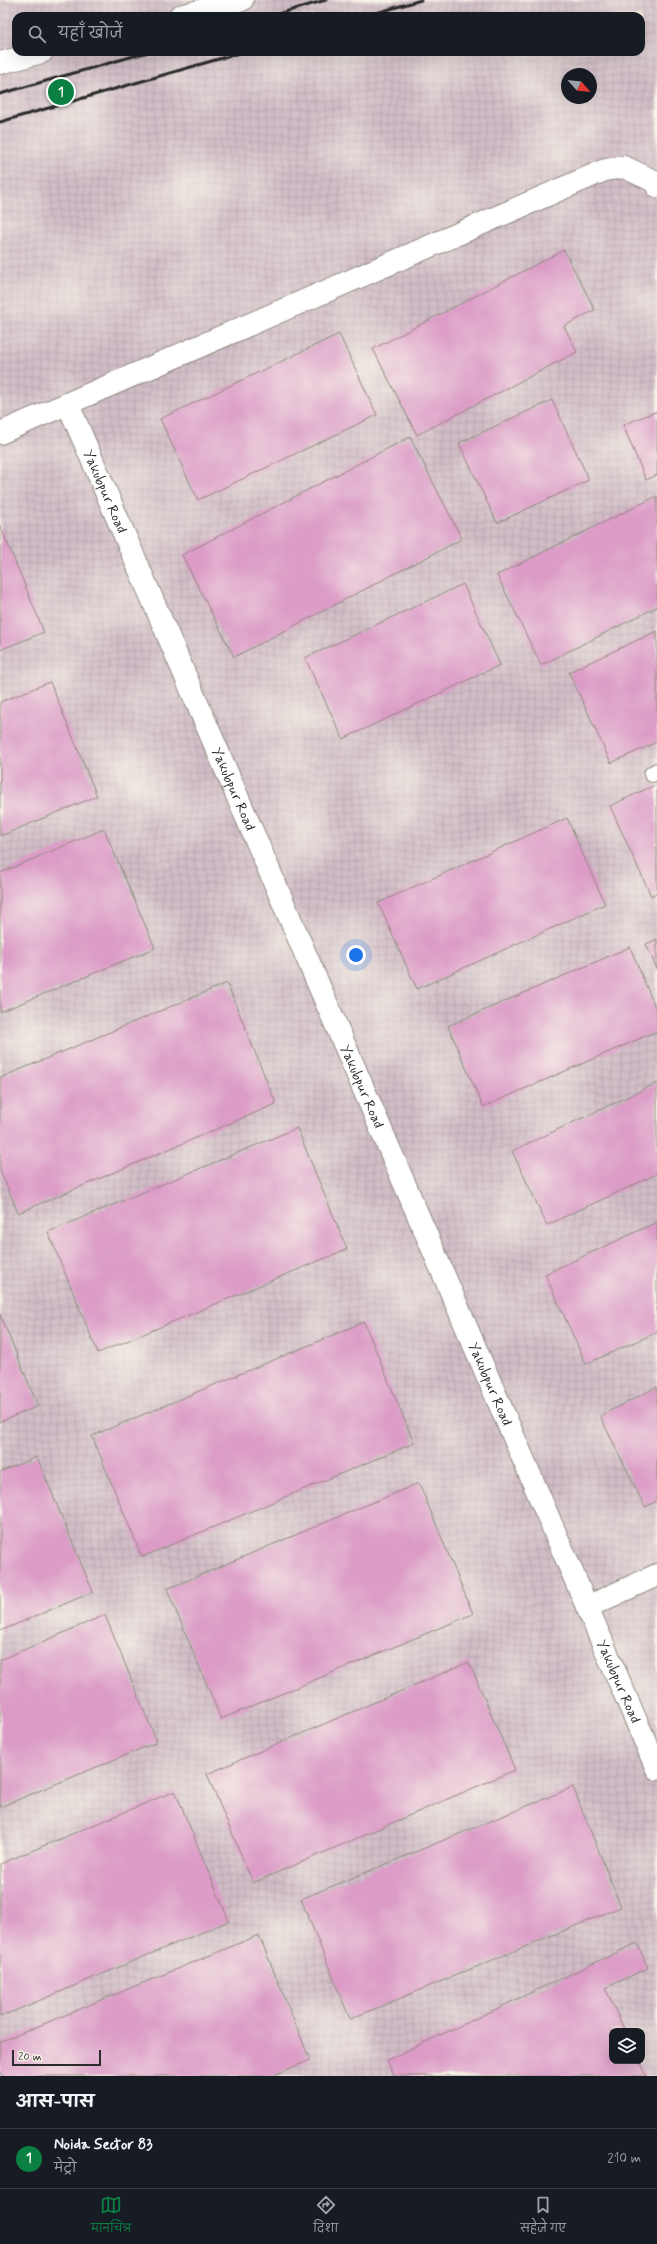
<!DOCTYPE html>
<html lang="hi">
<meta charset="utf-8">
<style>
:root{--surface:#171b24;--page:#242831;--text:#f1f3f6;--muted:#9ea1a6;--line:#363941;--accent:#0b8043}
body{margin:0;font-family:Mynerve,"Playpen Sans Deva",sans-serif;background:var(--page);color:var(--text)}
.controls{position:absolute;right:12px;bottom:12px;display:grid;overflow:hidden;border-radius:8px;box-shadow:0 4px 16px #0002}
.controls button{width:36px;height:36px;display:grid;place-items:center;padding:0;border:0;border-bottom:1px solid var(--line);background:var(--surface);color:var(--text);font:20px sans-serif}
.compass{position:absolute;left:561px;top:68px;width:36px;height:36px;border-radius:50%;background:var(--surface);box-shadow:0 4px 16px #0002;rotate:117deg}
.scale{position:absolute;left:12px;bottom:10px;width:89px;box-sizing:border-box;padding-left:4px;border:2px solid #2b2b2b;border-top:0;font-size:11px;line-height:14px;white-space:nowrap;color:#2b2b2b;-webkit-text-stroke:3px #f7f3e8;paint-order:stroke}
.you{position:absolute;left:356px;top:955px;width:14px;height:14px;margin:-10px;border:3px solid #fff;border-radius:50%;background:#1a73e8;box-shadow:0 0 0 6px #1a73e833}
.badge{display:grid;place-items:center;width:26px;height:26px;border-radius:50%;background:var(--accent);color:#fff;font-size:13px;font-weight:700}
.pin{position:absolute;translate:-50% -50%;border:2px solid #fff;box-shadow:0 1px 4px #0006}
.list{margin:0;padding:0;list-style:none}
h2{display:flex;justify-content:space-between;align-items:center;height:52px;margin:0;padding:0 16px;font-size:17px}
h2 small{font-size:13px;font-weight:400;color:var(--muted)}
.list li{display:grid;grid-template-columns:26px 1fr auto;gap:12px;align-items:center;box-sizing:border-box;height:60px;padding:0 16px;border-top:1px solid var(--line)}
.list b{display:block;font-size:15px;white-space:nowrap}
.list p{margin:0;font-size:13px;white-space:nowrap;color:var(--muted)}
.list em{font-size:13px;font-style:normal;color:var(--muted)}
.icon{flex:none;width:22px;height:22px;fill:none;stroke:currentColor;stroke-width:2;stroke-linecap:round;stroke-linejoin:round}
.map{position:relative;flex:none;width:657px;height:2076px;overflow:hidden}
.search{position:absolute;background:var(--surface);box-shadow:0 4px 16px #0002;left:12px;right:12px;top:12px;height:44px;display:flex;align-items:center;gap:10px;box-sizing:border-box;padding:0 14px;border-radius:12px;color:var(--muted);font-size:15px}
.sheet{height:112px;background:var(--surface)}
nav{display:flex;justify-content:space-around;align-items:center;box-sizing:border-box;height:56px;border-top:1px solid var(--line);background:var(--surface);font-size:11px;color:var(--muted)}
nav a{display:grid;justify-items:center;gap:2px}
nav .on{color:var(--accent)}
.map>svg:first-child{display:block}
.industrial{fill:url(#industrial-grid);fill-rule:evenodd}
.building{fill:#dc9cc7}
.lines{fill:none;stroke-linecap:round;stroke-linejoin:round}
.lane-casing{stroke:#90897f;stroke-width:18}
.secondary-casing{stroke:#90897f;stroke-width:24}
.lane{stroke:#fff;stroke-width:16}
.secondary{stroke:#fff;stroke-width:22}
.rail{stroke:#2b2b2b;stroke-width:3}
.labels{text-anchor:middle;stroke-width:3;stroke-linejoin:round;paint-order:stroke}
.street-label{font-size:14px;fill:#2b2b2b;stroke:#f7f3e8}
</style>
<div class="map">
<svg width="657" height="2076" viewBox="0 0 657 2076">
<defs>
<pattern id="industrial-grid" width="8" height="8" patternUnits="userSpaceOnUse"><rect width="8" height="8" fill="#d2bdc7"/><path d="M0 4h8M4 0v8" fill="none" stroke="#b4a3ab"/></pattern>
</defs>
<rect width="100%" height="100%" fill="#f7f3e8"/>
<filter id="ink" filterUnits="userSpaceOnUse"><feTurbulence type="fractalNoise" baseFrequency=".025" numOctaves="2"/><feDisplacementMap in="SourceGraphic" scale="8" xChannelSelector="R" yChannelSelector="G"/><feConvolveMatrix kernelMatrix="1 2 1 2 8 2 1 2 1" color-interpolation-filters="sRGB"/></filter>
<filter id="wash" filterUnits="userSpaceOnUse"><feTurbulence type="fractalNoise" baseFrequency=".012" numOctaves="4" result="noise"/><feDisplacementMap in="SourceGraphic" scale="16" xChannelSelector="R" yChannelSelector="G"/><feGaussianBlur stdDeviation="0.9" result="paint"/><feColorMatrix in="noise" values="0 0 0 0 0 0 0 0 0 0 0 0 0 0 0 0 0 1.4 0 .05"/><feComposite in="paint" operator="in"/></filter>
<g filter="url(#wash)">
<rect width="100%" height="100%" fill="#f6e7d3"/>
<path class="industrial" d="M0,0H657V2076H0ZM16,16H641V52H16ZM567,74H591V98H567ZM612,2031H642V2061H612Z"/>
<g id="blocks">
<path class="building" d="M564,250L595,310L564,326L577,352L417,435L373,349Z
M339,334L377,415L198,500L160,419Z
M552,400L589,480L497,523L459,443Z
M657,411V475L646,480L623,425Z
M410,437L462,539L234,657L182,555Z
M657,496V607L541,665L497,575Z
M0,525L44,632L0,650Z
M463,584L500,665L343,739L305,658Z
M657,631V742L611,763L569,672Z
M50,682L97,796L0,836V702Z
M657,784V893L651,896L610,806Z
M567,818L605,904L417,989L378,903Z
M104,829L155,948L0,1012V873Z
M657,939V969L646,944Z
M630,947L657,1012V1031L483,1107L448,1026Z
M227,983L276,1104L18,1213L0,1170V1078Z
M657,1083V1174L547,1225L512,1151Z
M297,1128L347,1249L98,1353L48,1232Z
M657,1222V1332L586,1364L545,1274Z
M0,1314L38,1406L0,1422Z
M364,1322L414,1443L142,1557L92,1436Z
M657,1387V1501L645,1507L600,1416Z
M37,1457L93,1592L0,1631V1472Z
M419,1483L473,1614L221,1719L167,1589Z
M105,1615L157,1742L0,1807V1660Z
M469,1662L515,1770L253,1883L207,1774Z
M573,1787L621,1907L350,2019L301,1899Z
M175,1791L229,1921L0,2017V1864Z
M259,1935L310,2060L272,2076H3L0,2070V2042Z
M637,1943L648,1968L605,1988L625,2031H612V2061H639L646,2076H394L387,2060Z"/>
</g>
</g>
<g filter="url(#ink)">
<use href="#blocks" fill-opacity="0" stroke="#90897f" stroke-width="1"/>
<g class="lines">
<defs>
<path id="lane" d="M652,774L657,771"/>
<g id="secondary">
<path d="M180,16L242,0"/>
<path d="M0,63L42,52"/>
<path id="s1" d="M68,404L657,1769"/>
<path d="M0,433L605,170L624,167L654,181L657,186"/>
<path d="M587,1607L657,1575"/>
</g>
</defs>
<use href="#lane" class="lane-casing"/>
<use href="#secondary" class="secondary-casing"/>
<use href="#lane" class="lane"/>
<use href="#secondary" class="secondary"/>
<path class="rail" d="M271,16L326,0
M366,16L421,0
M0,94L148,52
M0,122L243,52"/>
</g>
</g>
<g class="labels">
<g class="street-label">
<text dy="5" stroke="none"><textPath href="#s1" startOffset="95">Yakubpur Road</textPath></text>
<text dy="5" stroke="none"><textPath href="#s1" startOffset="419">Yakubpur Road</textPath></text>
<text dy="5" stroke="none"><textPath href="#s1" startOffset="743">Yakubpur Road</textPath></text>
<text dy="5" stroke="none"><textPath href="#s1" startOffset="1067">Yakubpur Road</textPath></text>
<text dy="5" stroke="none"><textPath href="#s1" startOffset="1391">Yakubpur Road</textPath></text>
</g>
</g>
</svg>
<div class="controls">
<button><svg class="icon" aria-label="layers" viewBox="0 0 24 24"><path d="M12 4l9 5-9 5-9-5zM3 14l9 5 9-5"/></svg></button>
</div>
<svg class="compass" viewBox="-18 -18 36 36"><path d="M0-13l5 13h-10z" fill="#e53935"/><path d="M0 13l5-13h-10z" fill="#9ea1a6"/></svg>
<div class="scale">20 m</div>
<div class="you"></div>
<div class="pin badge" style="left:61px;top:92px">1</div>
<div class="search"><svg class="icon" aria-label="search" viewBox="0 0 24 24"><circle cx="10" cy="10" r="6"/><path d="M15 15l6 6"/></svg>यहाँ खोजें</div>
</div>
<section class="sheet">
<h2>आस-पास<small></small></h2>
<ul class="list">
<li><span class="badge">1</span><div><b>Noida Sector 83</b><p>मेट्रो</p></div><em>210 m</em></li>
</ul>
</section>
<nav>
<a class="on"><svg class="icon" aria-label="map" viewBox="0 0 24 24"><path d="M3 6l6-2 6 2 6-2v14l-6 2-6-2-6 2zM9 4v14M15 6v14"/></svg>मानचित्र</a>
<a><svg class="icon" aria-label="directions" viewBox="0 0 24 24"><path d="M12 3l9 9-9 9-9-9zM9 14v-3h6M13 9l2 2-2 2"/></svg>दिशा</a>
<a><svg class="icon" aria-label="saved" viewBox="0 0 24 24"><path d="M7 4h10v16l-5-4-5 4z"/></svg>सहेजे गए</a>
</nav>
